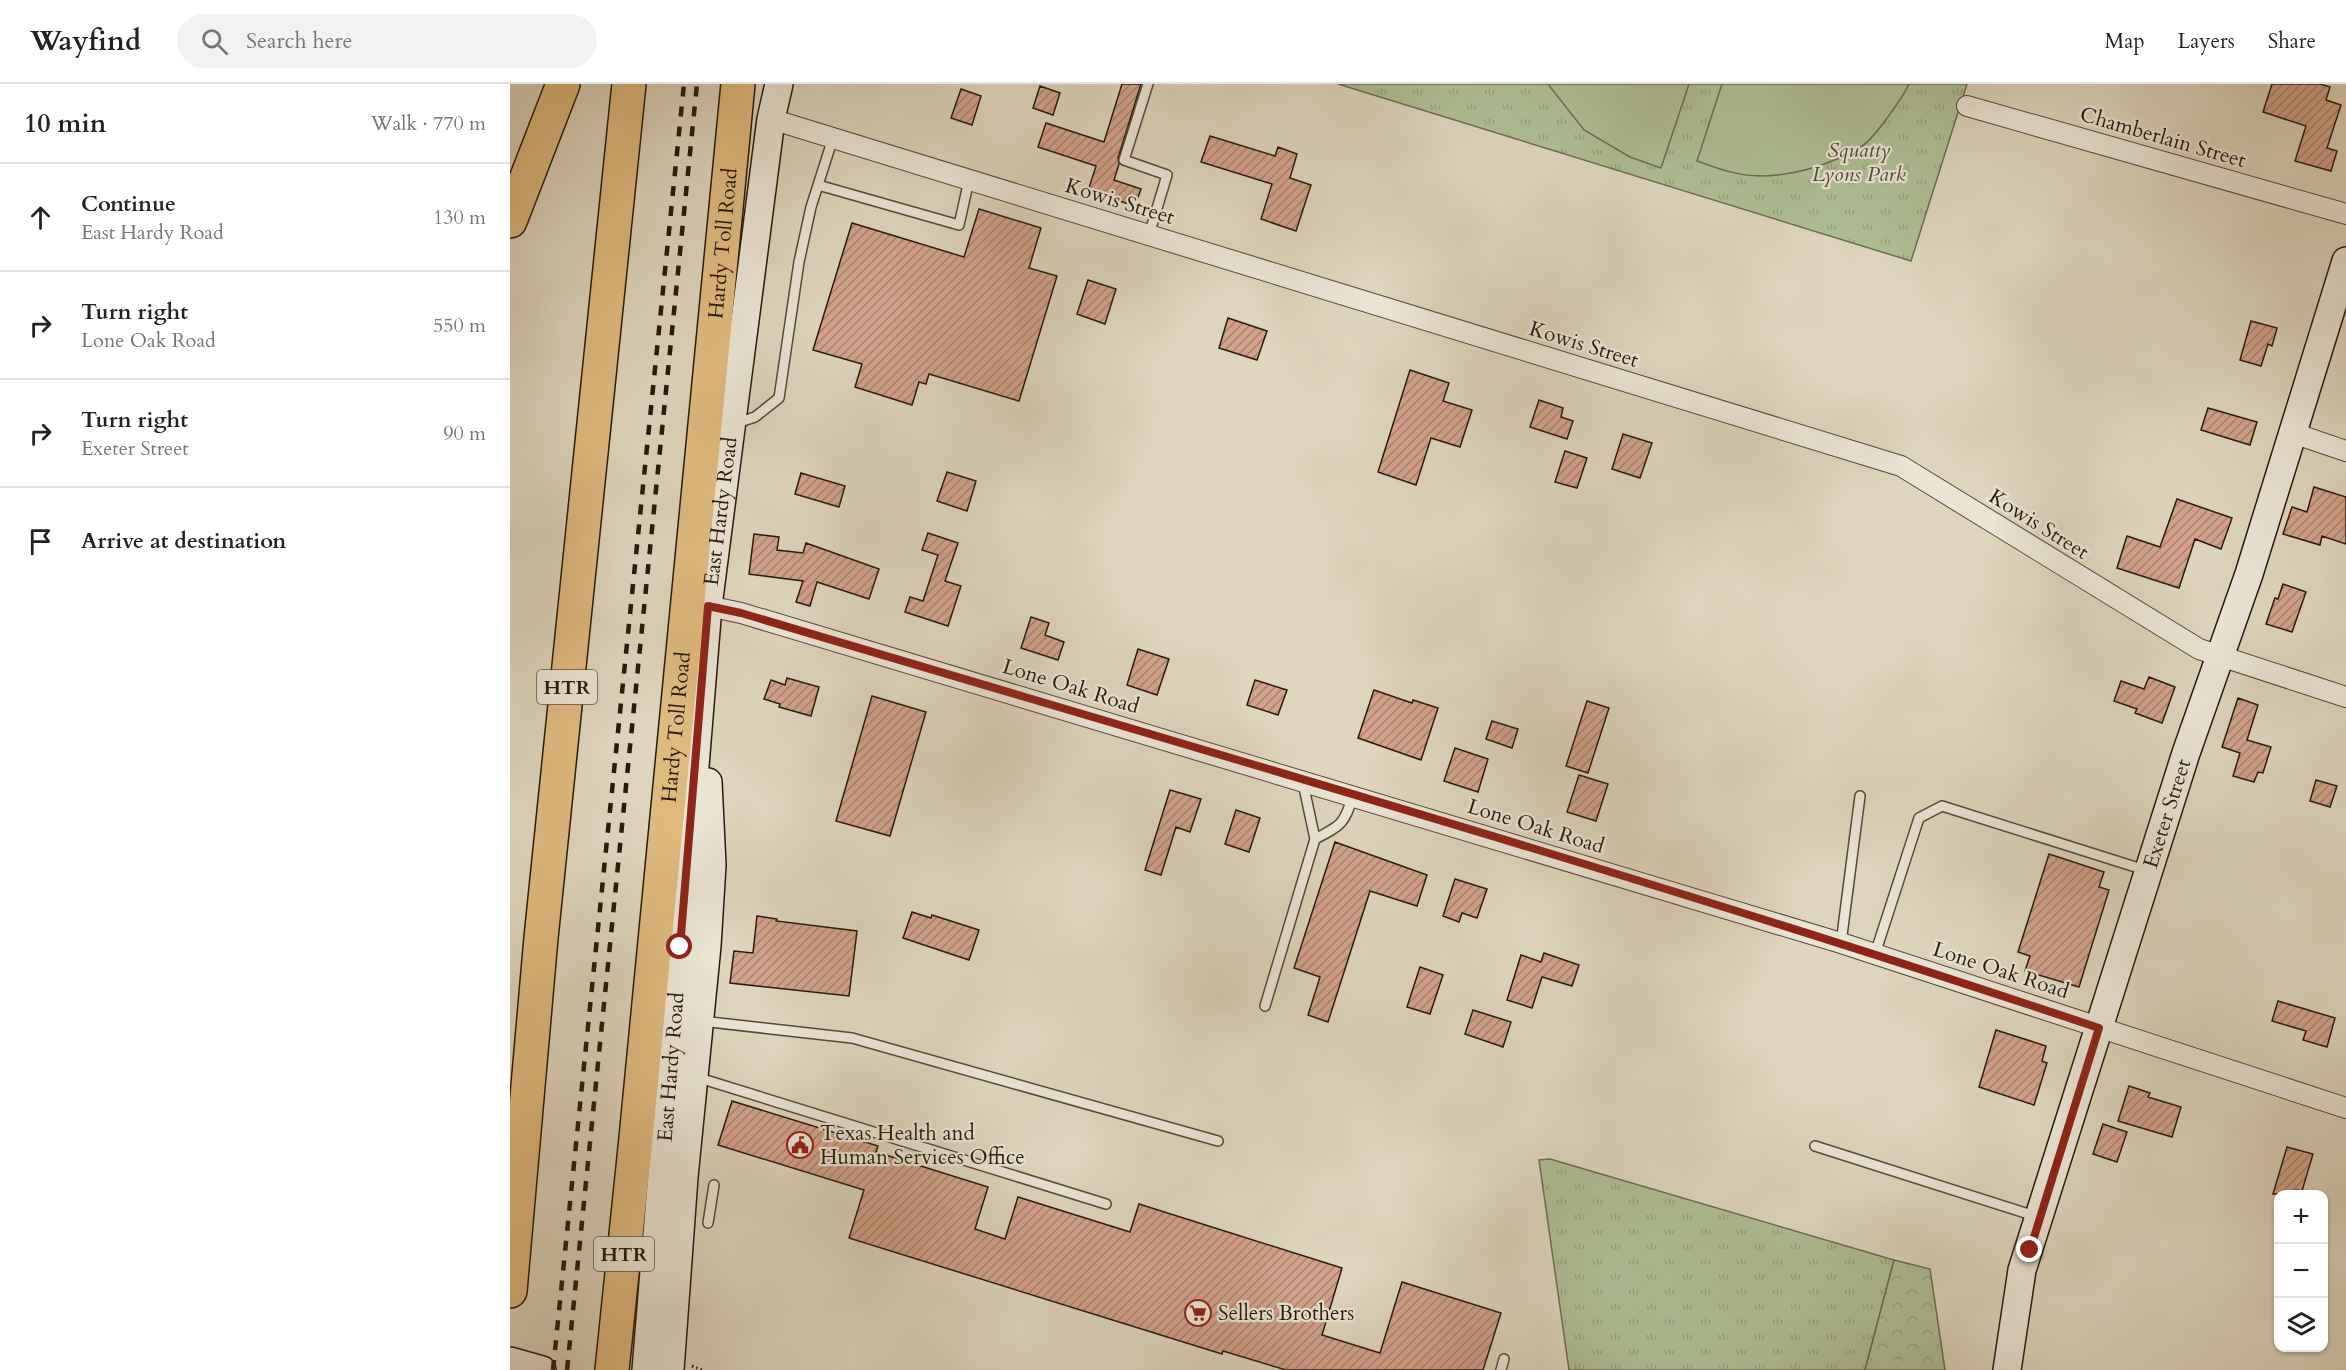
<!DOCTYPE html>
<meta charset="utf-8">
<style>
:root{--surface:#fff;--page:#f2f2f2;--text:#222;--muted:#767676;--line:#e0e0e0}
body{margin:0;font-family:Cardo,serif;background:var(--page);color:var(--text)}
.controls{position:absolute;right:18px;bottom:18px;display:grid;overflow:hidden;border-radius:12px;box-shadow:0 2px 4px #0004}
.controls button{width:54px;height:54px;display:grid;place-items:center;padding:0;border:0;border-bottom:2px solid var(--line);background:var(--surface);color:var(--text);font:30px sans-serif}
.stop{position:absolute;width:18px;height:18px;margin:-14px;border:4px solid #8f2418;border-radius:50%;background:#fff}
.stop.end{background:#8f2418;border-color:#fff;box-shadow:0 2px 6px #0008}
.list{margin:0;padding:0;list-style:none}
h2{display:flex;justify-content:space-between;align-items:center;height:78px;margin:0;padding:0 24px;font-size:26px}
h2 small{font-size:20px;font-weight:400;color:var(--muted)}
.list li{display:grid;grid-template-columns:39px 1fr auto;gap:18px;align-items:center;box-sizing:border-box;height:108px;padding:0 24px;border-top:2px solid var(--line)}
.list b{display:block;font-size:22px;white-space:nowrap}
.list p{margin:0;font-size:20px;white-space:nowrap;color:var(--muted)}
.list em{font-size:20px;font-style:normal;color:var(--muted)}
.icon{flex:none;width:33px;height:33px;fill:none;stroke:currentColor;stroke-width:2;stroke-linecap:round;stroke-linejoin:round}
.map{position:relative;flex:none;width:1836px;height:1286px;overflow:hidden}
header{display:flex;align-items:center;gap:36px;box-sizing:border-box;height:84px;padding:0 30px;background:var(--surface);border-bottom:2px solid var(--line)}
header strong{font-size:28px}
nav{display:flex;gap:33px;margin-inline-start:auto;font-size:21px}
.search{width:420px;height:54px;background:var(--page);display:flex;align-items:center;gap:15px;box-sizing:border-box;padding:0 21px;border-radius:33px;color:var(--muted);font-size:22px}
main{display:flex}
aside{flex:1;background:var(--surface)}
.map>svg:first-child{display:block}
.grass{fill:url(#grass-tufts);stroke:#6b6c50;stroke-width:1.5}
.forest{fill:url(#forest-crowns);stroke:#6b6c50;stroke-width:1.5}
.pitch{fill:#aebe93;stroke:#6b6c50;stroke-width:1.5}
.building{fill:url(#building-hatch);stroke:#28190c;stroke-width:1.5}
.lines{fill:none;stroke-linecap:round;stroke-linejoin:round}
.lane-casing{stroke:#564838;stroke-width:12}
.street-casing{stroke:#564838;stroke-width:22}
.secondary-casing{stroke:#28190c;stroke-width:30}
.highway-casing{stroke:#28190c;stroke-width:36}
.path{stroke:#28190c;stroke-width:3;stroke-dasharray:1.5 3;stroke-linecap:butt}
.lane{stroke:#eae4d3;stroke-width:9}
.street{stroke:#eae4d3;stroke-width:20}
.secondary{stroke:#eae4d3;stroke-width:27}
.highway{stroke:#dfba7e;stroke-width:33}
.rail{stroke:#28190c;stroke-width:4.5;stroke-dasharray:10 10;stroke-linecap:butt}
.route{stroke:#8f2418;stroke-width:8}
.labels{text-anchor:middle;stroke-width:4.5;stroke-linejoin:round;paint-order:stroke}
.shield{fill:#eae4d3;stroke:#625648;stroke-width:1.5}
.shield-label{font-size:20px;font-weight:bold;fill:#28190c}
.street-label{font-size:21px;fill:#28190c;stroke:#eae4d3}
.park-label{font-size:21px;font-style:italic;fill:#504b34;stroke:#eae4d3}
.poi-label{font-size:21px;fill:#28190c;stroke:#eae4d3;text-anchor:start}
</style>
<header>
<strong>Wayfind</strong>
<div class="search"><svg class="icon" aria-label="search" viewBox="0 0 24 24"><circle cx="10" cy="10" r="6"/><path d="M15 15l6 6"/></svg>Search here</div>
<nav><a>Map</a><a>Layers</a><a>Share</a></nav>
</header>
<main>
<aside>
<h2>10 min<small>Walk · 770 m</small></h2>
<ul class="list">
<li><svg class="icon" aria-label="ahead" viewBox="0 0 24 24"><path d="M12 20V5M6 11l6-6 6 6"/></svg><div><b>Continue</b><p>East Hardy Road</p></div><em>130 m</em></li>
<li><svg class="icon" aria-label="right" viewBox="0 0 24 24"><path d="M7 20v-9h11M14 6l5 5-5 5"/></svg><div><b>Turn right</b><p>Lone Oak Road</p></div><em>550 m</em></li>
<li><svg class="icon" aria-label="right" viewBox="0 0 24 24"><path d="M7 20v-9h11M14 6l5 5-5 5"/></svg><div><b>Turn right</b><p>Exeter Street</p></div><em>90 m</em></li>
<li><svg class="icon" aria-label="arrive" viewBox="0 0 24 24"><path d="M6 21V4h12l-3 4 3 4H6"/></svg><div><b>Arrive at destination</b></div></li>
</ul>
</aside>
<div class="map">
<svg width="1836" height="1286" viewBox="0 0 1836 1286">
<defs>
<pattern id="grass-tufts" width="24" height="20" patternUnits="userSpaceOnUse" patternTransform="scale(1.5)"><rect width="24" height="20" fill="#aebe93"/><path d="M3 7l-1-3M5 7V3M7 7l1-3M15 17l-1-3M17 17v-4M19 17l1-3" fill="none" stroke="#96a37e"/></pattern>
<pattern id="forest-crowns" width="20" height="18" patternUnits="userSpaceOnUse" patternTransform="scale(1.5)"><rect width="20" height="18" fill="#aebe93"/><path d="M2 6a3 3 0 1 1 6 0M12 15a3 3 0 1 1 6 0" fill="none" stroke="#96a37e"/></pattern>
<pattern id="building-hatch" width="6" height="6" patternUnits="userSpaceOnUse" patternTransform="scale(1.5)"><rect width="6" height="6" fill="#d2a28a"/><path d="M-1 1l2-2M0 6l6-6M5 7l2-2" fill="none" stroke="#aa836f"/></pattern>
</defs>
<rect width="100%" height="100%" fill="#ded5bc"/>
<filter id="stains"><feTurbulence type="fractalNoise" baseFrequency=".00333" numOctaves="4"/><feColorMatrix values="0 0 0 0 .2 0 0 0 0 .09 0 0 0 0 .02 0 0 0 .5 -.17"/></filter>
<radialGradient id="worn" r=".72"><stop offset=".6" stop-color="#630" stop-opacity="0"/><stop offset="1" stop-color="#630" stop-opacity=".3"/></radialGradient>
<path class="grass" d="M828,0H1457L1401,177Z
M1040,1075L1384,1176L1355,1286H1059L1029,1076Z"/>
<path class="forest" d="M1384,1176L1420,1185L1435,1286H1355Z"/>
<path class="pitch" d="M1038,0H1179L1151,84L1120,73L1074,46Z
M1212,0H1399C1393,13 1364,55 1352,62C1323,80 1284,92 1250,92C1228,92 1206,84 1187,77Z"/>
<path class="building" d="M612,0H631L608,74L609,80L604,96L631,105L625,122L578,107L586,82L528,63L536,39L594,58Z
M1762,0H1810L1820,3L1816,16L1831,21L1817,64L1827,67L1821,87L1785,77L1796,42L1753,28Z
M530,2L550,9L543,31L523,24Z
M451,5L471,12L462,41L441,34Z
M700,52L765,72L768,63L787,70L780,94L801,101L786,147L751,135L762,100L691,78Z
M469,125L531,144L519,184L547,192L509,317L419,290L416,300L409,298L402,321L345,303L352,280L303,266L342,139L454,173Z
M578,196L606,205L595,240L567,230Z
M718,234L757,247L747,276L709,264Z
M1741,237L1767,244L1762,262L1758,260L1751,282L1730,276Z
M900,286L939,299L933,317L962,326L950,363L921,354L906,401L868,388Z
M1029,316L1053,324L1051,333L1063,337L1057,355L1020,343Z
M1698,324L1747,338L1740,361L1691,346Z
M1113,350L1142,359L1130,394L1102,385Z
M1055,367L1077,374L1067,404L1045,398Z
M437,388L466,397L457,427L427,417Z
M291,389L335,402L329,423L285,410Z
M1804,403L1836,413V460L1812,452L1810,461L1773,450L1782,423L1797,428Z
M1667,415L1722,434L1711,465L1685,455L1669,504L1607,484L1617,452L1650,463Z
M418,449L448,459L435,497L451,502L438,542L395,528L400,513L413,517L428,471L412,466Z
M244,450L269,453L267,466L293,469L296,459L369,485L359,515L307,498L300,522L286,518L293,497L239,490Z
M1773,500L1796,508L1782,548L1756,540L1765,514L1768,515Z
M521,533L539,539L535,551L554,558L548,576L511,564Z
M628,565L659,575L647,611L617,601Z
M1639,593L1665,603L1652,639L1625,629L1627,625L1604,617L1611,597L1634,605Z
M277,594L309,603L301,632L269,623L270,620L254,615L261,596L275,601Z
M745,596L777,606L768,631L737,621Z
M864,606L902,619L903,616L928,624L911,676L848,654Z
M362,612L416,628L380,752L326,737Z
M1728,614L1748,621L1737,656L1761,663L1753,689L1748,688L1744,698L1723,692L1730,669L1712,663Z
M1077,617L1099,624L1078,689L1056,682Z
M982,637L1008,645L1002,664L976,655Z
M945,664L978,675L968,708L934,697Z
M1069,691L1098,700L1086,737L1057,728Z
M1806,696L1827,702L1820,723L1800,717Z
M660,706L691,715L680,748L666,743L651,791L635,786Z
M726,726L750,734L739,768L715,760Z
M825,758L917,791L907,822L860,807L818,938L798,931L810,893L784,884Z
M1539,770L1594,788L1589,803L1599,806L1569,903L1515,887L1520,872L1508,868Z
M945,795L977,805L967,834L952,829L949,838L933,832Z
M402,828L421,834L422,831L469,846L459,876L393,854Z
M247,832L267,835L266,837L347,847L339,912L220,899L224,867L243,869Z
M1034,869L1069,881L1062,902L1032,893L1022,924L997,916L1011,871L1031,878Z
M910,883L933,891L920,930L897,923Z
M1768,917L1825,934L1817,963L1793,956L1796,947L1762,937Z
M963,926L1001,938L993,963L955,950Z
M1486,946L1536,962L1532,977L1537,979L1524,1021L1469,1003Z
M1619,1002L1640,1009L1638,1013L1671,1023L1662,1053L1608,1037Z
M222,1017L368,1062L366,1068L478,1103L465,1145L495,1155L508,1113L620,1148L629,1120L832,1184L812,1251L870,1269L892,1198L991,1229L973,1286H776L713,1267L712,1270L339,1154L354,1106L208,1061Z
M1593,1040L1617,1048L1607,1078L1583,1070Z
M1777,1063L1803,1070L1792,1107L1786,1106L1785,1110H1763Z"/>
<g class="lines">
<defs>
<path id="lane" d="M638,0L614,76L657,91L639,151
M308,101L449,141L459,96
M224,340L245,333L269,314L289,178L301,123L323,54
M805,755C832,741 834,740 843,712
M1331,859L1350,712
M1365,870L1409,734L1432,722L1635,786
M755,922L805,755L793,699
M191,937L342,954L708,1057
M186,993L596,1120
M1305,1062L1528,1133
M198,1139L204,1101
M991,1286L994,1275"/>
<path id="street" d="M1457,22L1836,130
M261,35L1391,382L1689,565L1836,613
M1783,349L1836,367
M198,522L231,529L1331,859L1836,1024"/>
<g id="secondary">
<path d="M0,1277L32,1286"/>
<path id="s1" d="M136,1286L198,522L261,35L269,0"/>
<path d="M160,1286L174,1093L197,862L202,781L198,698"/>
<path id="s2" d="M1497,1286L1512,1186L1676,669L1739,490L1836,177"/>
</g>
<g id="highway">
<path d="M0,137L53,0"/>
<path d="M0,1207L31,854L119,0"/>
<path id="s3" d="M102,1286L126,1054L228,0"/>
</g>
</defs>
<use href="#lane" class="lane-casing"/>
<use href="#street" class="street-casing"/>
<use href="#secondary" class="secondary-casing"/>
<use href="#highway" class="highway-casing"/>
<path class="path" d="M182,1282L192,1286"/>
<use href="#lane" class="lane"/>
<use href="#street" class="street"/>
<use href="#secondary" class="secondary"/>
<use href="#highway" class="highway"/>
<path class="rail" d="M43,1286L174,0
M57,1286L187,0"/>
</g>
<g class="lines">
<path class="route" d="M170,863L198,522L231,529C685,664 1141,794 1589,944L1520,1166"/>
</g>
<defs>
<symbol id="civic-ring" viewBox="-11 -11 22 22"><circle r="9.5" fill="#eae4d3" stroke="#8f2418" stroke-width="1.5"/><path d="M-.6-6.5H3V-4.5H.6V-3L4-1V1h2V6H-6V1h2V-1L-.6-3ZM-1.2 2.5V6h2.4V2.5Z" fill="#8f2418"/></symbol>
<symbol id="supermarket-ring" viewBox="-11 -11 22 22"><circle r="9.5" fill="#eae4d3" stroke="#8f2418" stroke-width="1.5"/><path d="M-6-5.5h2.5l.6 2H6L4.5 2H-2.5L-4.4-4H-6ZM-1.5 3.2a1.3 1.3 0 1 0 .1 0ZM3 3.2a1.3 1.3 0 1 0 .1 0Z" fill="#8f2418"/></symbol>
</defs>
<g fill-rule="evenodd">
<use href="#civic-ring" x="275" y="1046" width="30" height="30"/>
<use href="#supermarket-ring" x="673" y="1214" width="30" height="30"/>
</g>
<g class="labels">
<g class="shield">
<rect x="27" y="586" width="60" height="34" rx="4.5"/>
<rect x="84" y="1153" width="60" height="34" rx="4.5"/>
</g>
<g class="shield-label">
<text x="57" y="610">HTR</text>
<text x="114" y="1177">HTR</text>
</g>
<g class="street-label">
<text transform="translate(1653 53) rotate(16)" y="7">Chamberlain Street</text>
<text transform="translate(610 117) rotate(17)" y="7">Kowis Street</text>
<text dy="7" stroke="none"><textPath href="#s3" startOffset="1132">Hardy Toll Road</textPath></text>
<text transform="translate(1074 260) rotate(17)" y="7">Kowis Street</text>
<text dy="7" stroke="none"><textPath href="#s1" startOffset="862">East Hardy Road</textPath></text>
<text transform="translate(1529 440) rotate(32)" y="7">Kowis Street</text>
<text transform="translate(561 602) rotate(17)" y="7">Lone Oak Road</text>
<text dy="7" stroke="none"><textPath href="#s3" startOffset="646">Hardy Toll Road</textPath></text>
<text dy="7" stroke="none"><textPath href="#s2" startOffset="580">Exeter Street</textPath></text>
<text transform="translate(1026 742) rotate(17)" y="7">Lone Oak Road</text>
<text transform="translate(1491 886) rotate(18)" y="7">Lone Oak Road</text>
<text dy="7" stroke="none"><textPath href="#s1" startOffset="304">East Hardy Road</textPath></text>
</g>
<g class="park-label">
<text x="1349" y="73">Squatty<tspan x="1349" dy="24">Lyons Park</tspan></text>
</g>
<g class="poi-label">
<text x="310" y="1056">Texas Health and<tspan x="310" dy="24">Human Services Office</tspan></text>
<text x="708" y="1236">Sellers Brothers</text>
</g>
</g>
<rect width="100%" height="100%" filter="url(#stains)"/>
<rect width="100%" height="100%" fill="url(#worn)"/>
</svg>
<div class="controls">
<button>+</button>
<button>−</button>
<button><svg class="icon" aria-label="layers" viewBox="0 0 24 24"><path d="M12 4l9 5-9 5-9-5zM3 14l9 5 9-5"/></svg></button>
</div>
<div class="stop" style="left:170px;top:863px"></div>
<div class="stop end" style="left:1520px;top:1166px"></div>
</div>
</main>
